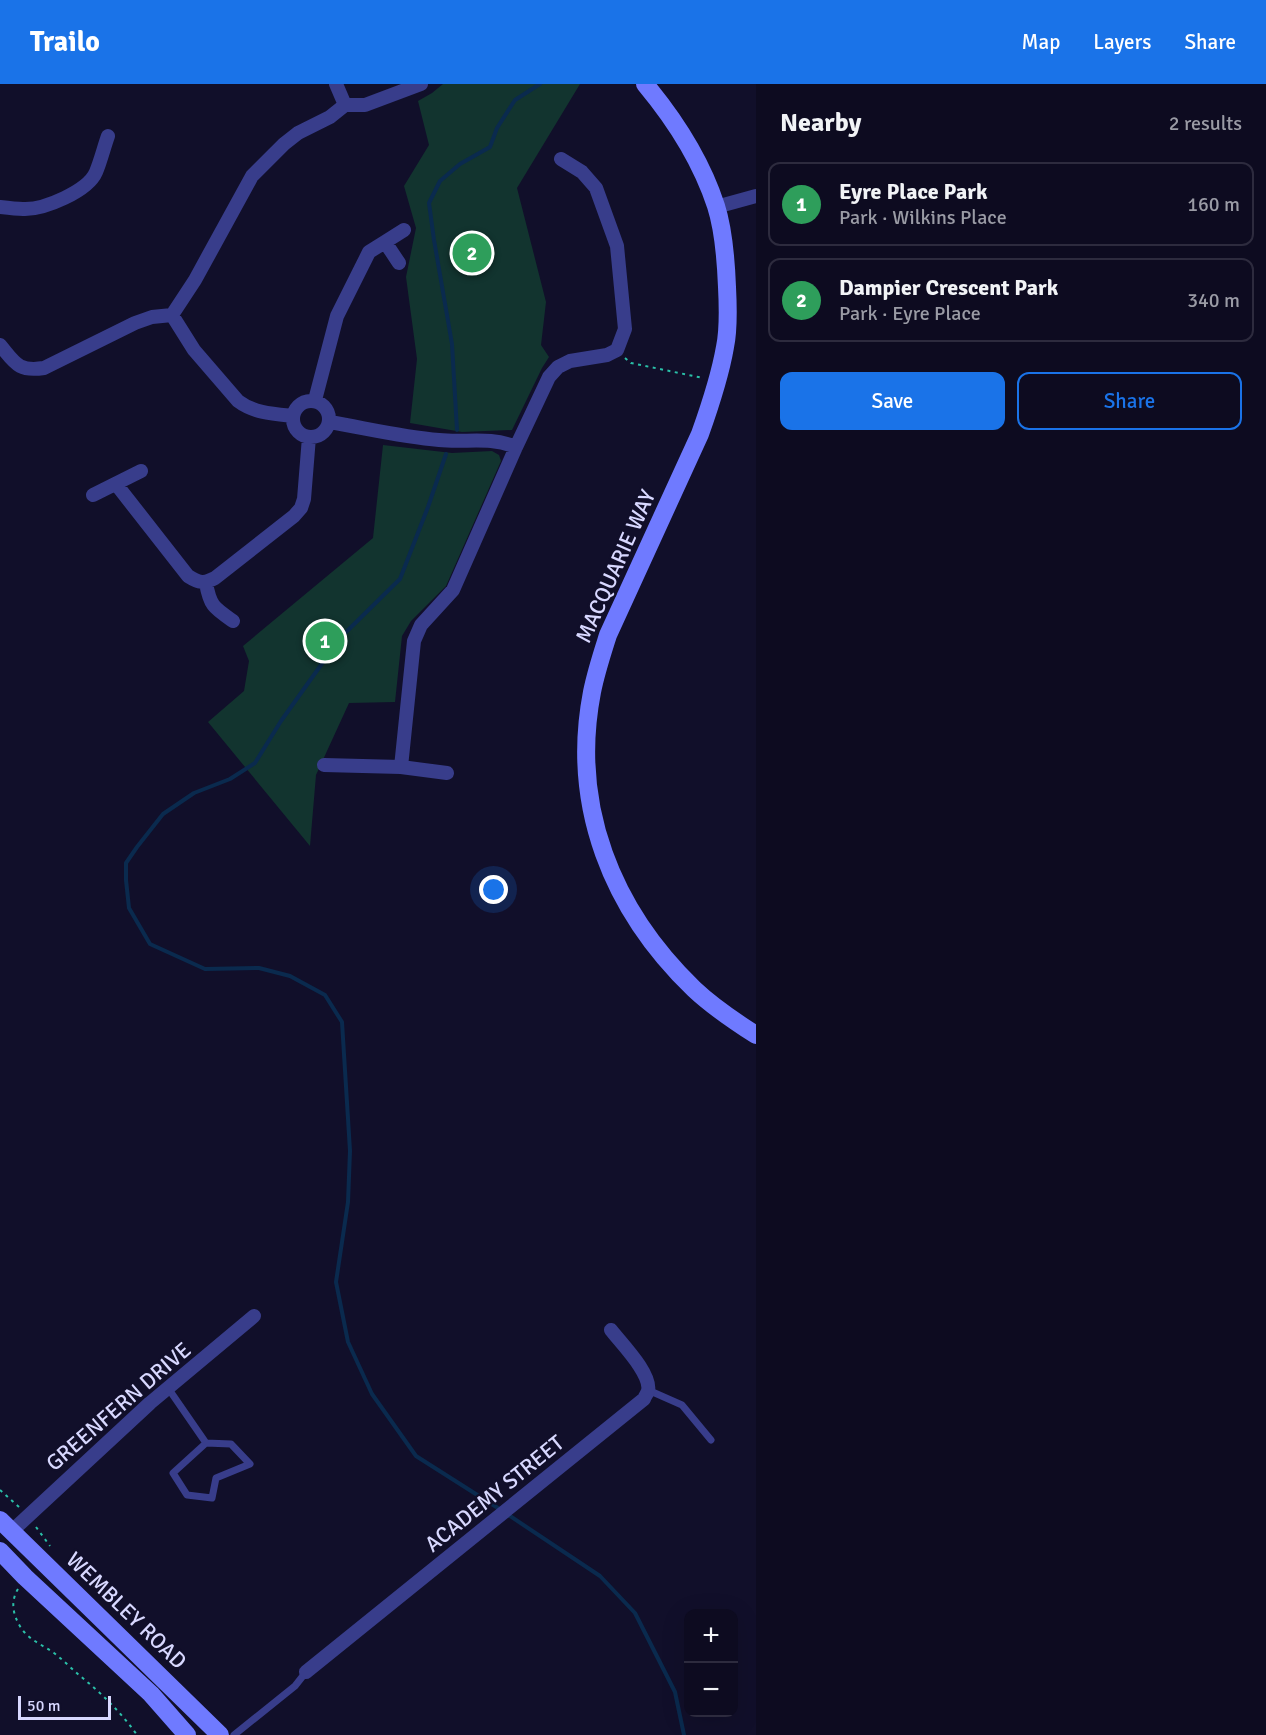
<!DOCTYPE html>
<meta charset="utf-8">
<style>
:root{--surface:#0d0b20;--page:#161429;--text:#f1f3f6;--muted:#9a9ba5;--line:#2d2b3e;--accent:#1a73e8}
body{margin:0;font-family:Signika,sans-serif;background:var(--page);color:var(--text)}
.controls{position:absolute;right:18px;bottom:18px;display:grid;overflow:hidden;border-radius:12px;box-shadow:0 6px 24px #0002}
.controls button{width:54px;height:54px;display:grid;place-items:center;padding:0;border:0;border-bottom:2px solid var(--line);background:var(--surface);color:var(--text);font:30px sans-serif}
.scale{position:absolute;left:18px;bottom:15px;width:93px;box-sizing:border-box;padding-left:6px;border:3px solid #d8d8ff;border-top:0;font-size:16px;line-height:21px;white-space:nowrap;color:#d8d8ff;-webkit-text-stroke:4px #110f2a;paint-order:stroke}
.you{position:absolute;left:494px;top:806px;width:21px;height:21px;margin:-15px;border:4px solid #fff;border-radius:50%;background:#1a73e8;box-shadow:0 0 0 9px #1a73e833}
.badge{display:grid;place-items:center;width:39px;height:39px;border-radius:50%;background:var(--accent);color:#fff;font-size:20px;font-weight:700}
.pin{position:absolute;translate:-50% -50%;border:3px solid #fff;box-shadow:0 2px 6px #0006}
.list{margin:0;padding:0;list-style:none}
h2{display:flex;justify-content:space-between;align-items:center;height:78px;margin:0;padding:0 24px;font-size:26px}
h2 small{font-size:20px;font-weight:400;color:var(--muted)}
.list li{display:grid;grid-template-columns:39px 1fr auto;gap:18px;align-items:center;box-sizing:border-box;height:84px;margin:0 12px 12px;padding:0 12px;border:2px solid var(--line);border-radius:12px}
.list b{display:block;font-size:22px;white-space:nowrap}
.list p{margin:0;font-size:20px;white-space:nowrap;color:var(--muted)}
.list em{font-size:20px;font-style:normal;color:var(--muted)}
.actions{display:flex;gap:12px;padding:18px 24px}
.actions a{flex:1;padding:14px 0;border:2px solid var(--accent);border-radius:12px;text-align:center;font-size:21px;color:var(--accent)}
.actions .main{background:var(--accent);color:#fff}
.map{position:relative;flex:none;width:756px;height:1651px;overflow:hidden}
header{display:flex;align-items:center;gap:36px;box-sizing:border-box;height:84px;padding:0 30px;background:var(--accent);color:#fff}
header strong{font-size:28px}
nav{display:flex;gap:33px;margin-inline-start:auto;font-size:21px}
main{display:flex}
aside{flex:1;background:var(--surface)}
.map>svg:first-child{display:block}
.green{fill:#12342f}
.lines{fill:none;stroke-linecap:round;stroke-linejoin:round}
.stream{stroke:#0a2a4e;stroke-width:4}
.path{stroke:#2ac0a8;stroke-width:2;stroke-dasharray:3 4.5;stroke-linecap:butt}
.lane{stroke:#383d8b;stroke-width:7}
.street{stroke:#383d8b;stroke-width:14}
.secondary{stroke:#6f7aff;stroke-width:18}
.labels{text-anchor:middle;stroke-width:4.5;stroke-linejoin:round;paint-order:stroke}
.street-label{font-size:22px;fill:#d8d8ff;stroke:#110f2a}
</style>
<header>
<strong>Trailo</strong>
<nav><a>Map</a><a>Layers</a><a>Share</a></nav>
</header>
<main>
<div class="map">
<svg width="756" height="1651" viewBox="0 0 756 1651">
<rect width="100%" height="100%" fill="#110f2a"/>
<path class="green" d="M443,0H580L517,104L546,218L541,261L549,273L542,284L512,346L462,348L410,339L417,275L406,193L416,144L404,102L429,61L418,17L432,9Z
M383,361L452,369L492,367L499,371L501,377L446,502L411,537L402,552L395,618L349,619L316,691L310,762L208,638L244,607L249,577L243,562L373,454Z"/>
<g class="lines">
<path class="stream" d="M457,346L452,260L434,156L429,119L440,97L460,80L490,63L497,44L515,16L540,0
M446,370L428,423L400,495L341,553L281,637L255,679L230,695L194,709L163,730L137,763L126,779V796L129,824L150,860L205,885L259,884L290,892L325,911L342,938L350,1067L348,1118L336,1198L348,1258L372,1310L416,1372L501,1426
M507,1430L600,1492L635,1529L675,1608L684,1651"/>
<path class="path" d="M625,274L631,279L703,294
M0,1406L19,1423
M36,1443L50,1462
M18,1505C10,1518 13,1531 21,1544C29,1556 43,1561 54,1569C63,1576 71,1584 79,1591C101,1609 121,1628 137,1651"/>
<path class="lane" d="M168,1304L206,1359L231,1360L250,1380L216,1394L212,1414L187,1411L173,1389L206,1359
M648,1306L682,1321L711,1356
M234,1651L295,1602L306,1588"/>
<path class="street" d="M336,0L345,21
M0,123C8,124 16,125 23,125C44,126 88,107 96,88C101,76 104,63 108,52
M716,123L756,112
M399,179L385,158L404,146
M172,231L194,266L238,317C254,329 273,330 293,332
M0,261C15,279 18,288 44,284L135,239L152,233L172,231L195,196L252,92L284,60L298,49L330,33L345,21H365L421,0
M315,316L337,232L369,168L385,158
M293 335a18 18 0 1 1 36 0a18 18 0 1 1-36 0Z
M329,338C365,344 402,353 439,356C466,359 489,352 516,363
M116,400L188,492C199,499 204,500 215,494L294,432L301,424L304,415L309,353
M93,411L141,387
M206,499C210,522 214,524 233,537
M324,681L401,683L447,689
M401,683L414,557L421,541L453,506L516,363L549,293L558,283L570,277L607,271L617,266L625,245L617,162L596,104L582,88L561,75
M12,1447L150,1319L254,1232
M306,1588L644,1315C645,1312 647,1310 648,1307C652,1290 621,1259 611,1246"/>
<path class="secondary" d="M645,0C675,36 701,76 716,122C724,147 726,177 727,203C728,222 729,244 725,263C720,292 710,322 700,350L608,551C602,570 596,588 592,608C570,722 612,826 694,905C713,923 734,937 756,951
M0,1436L220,1651
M0,1467L25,1493L151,1610L187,1651"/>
</g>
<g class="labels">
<g class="street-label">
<text transform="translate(615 482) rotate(-66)" y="8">MACQUARIE WAY</text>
<text transform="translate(118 1322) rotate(-41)" y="8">GREENFERN DRIVE</text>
<text transform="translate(494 1409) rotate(-39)" y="8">ACADEMY STREET</text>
<text transform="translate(127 1526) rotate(44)" y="8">WEMBLEY ROAD</text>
</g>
</g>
</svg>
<div class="controls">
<button>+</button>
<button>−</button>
</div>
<div class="scale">50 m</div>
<div class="you"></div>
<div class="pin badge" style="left:325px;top:557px;background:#2e9e5b">1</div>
<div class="pin badge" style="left:472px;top:169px;background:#2e9e5b">2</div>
</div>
<aside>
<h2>Nearby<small>2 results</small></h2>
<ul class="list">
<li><span class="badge" style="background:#2e9e5b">1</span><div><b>Eyre Place Park</b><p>Park · Wilkins Place</p></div><em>160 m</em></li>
<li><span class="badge" style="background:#2e9e5b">2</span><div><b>Dampier Crescent Park</b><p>Park · Eyre Place</p></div><em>340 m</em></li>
</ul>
<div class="actions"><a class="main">Save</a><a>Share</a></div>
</aside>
</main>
